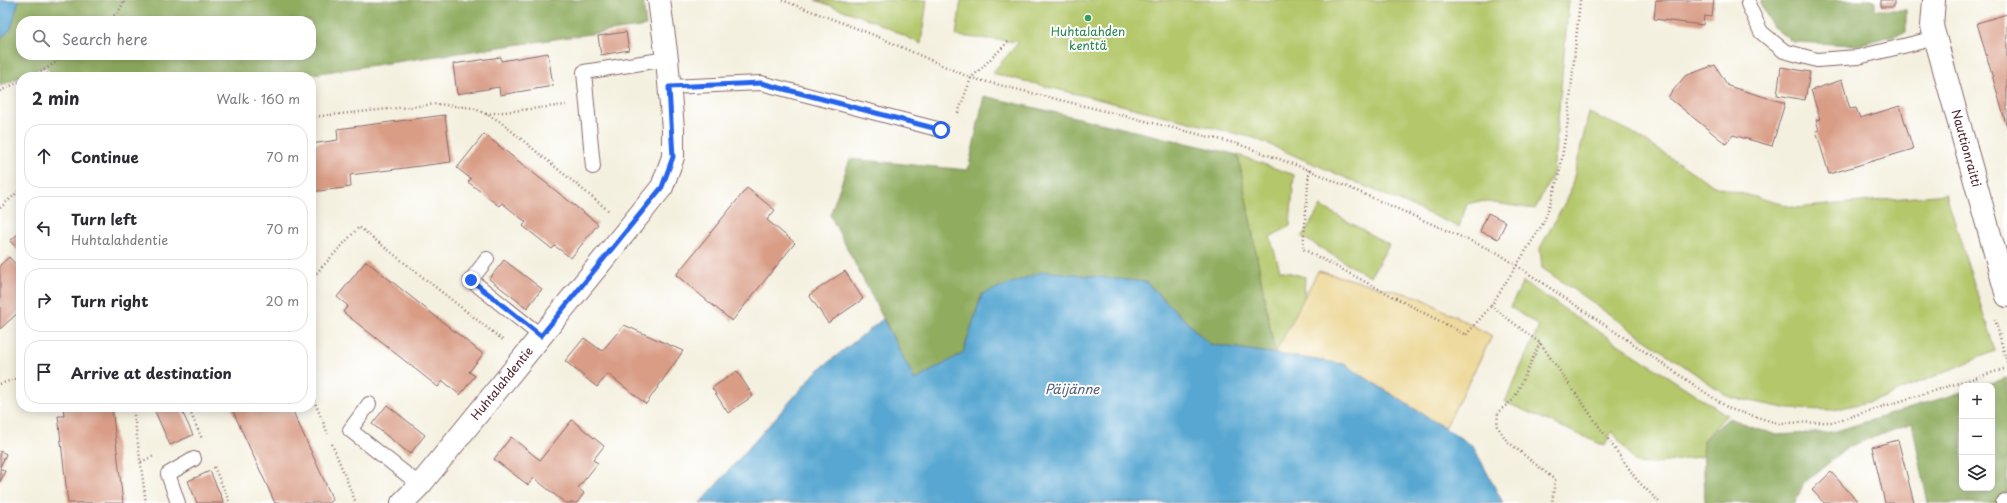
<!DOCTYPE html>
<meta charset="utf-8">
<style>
:root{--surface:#fff;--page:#f7f7f7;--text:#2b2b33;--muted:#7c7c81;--line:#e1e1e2}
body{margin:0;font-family:"Playpen Sans",sans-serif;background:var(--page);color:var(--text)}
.controls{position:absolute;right:12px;bottom:12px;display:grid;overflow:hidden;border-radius:8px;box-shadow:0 2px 10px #0003}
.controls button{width:36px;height:36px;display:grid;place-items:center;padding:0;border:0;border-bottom:1px solid var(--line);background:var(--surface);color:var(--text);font:20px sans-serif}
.stop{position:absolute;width:12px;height:12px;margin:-9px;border:3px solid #2563eb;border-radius:50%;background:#fff}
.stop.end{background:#2563eb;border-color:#fff;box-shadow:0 1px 4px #0008}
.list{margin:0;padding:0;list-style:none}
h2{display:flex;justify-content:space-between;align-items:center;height:52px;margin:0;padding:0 16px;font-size:17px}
h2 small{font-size:13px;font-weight:400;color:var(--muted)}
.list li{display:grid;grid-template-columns:26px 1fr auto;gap:12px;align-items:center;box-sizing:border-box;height:64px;margin:0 8px 8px;padding:0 8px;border:1px solid var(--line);border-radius:16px}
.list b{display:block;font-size:15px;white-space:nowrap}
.list p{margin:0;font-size:13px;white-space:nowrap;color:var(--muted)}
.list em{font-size:13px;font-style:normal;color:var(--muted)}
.icon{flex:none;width:22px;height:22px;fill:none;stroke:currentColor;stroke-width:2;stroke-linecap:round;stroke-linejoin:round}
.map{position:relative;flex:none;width:2007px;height:503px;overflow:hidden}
.search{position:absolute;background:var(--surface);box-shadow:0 2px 10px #0003;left:16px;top:16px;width:300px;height:44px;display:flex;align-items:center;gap:10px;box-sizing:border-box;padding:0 14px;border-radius:16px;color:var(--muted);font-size:15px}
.panel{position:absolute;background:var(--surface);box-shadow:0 2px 10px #0003;left:16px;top:72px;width:300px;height:340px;border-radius:16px}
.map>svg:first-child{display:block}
.green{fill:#b4c76b;stroke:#7f734b}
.forest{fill:#8fac5f;stroke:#6c6645;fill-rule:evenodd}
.sand{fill:#eeda9e;stroke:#9c7c64}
.water{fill:#59a7d2;stroke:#52637e}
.building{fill:#d99d86}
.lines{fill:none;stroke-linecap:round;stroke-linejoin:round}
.lane-casing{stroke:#86686a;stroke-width:16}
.street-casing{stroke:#86686a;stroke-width:24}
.path{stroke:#86686a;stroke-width:2.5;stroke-dasharray:1 3;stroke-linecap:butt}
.lane{stroke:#fff;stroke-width:14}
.street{stroke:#fff;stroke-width:22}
.route{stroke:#2563eb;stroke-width:5}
.leisure-dot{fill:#2e9e5b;stroke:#fff;stroke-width:1.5}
.labels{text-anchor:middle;stroke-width:4;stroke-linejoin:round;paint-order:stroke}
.leisure-label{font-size:12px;fill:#27864d;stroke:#fff}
.street-label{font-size:12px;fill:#4a1f2b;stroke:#fff}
.water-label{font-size:13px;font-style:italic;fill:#515c76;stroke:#fff}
</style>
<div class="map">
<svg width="2007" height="503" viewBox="0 0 2007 503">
<rect width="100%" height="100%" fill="#fff"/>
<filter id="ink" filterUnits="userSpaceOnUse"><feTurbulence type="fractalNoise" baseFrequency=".025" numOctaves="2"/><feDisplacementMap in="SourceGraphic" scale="8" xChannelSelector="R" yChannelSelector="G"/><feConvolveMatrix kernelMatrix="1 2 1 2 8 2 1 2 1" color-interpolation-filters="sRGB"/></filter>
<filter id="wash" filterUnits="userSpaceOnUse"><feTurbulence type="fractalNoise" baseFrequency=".012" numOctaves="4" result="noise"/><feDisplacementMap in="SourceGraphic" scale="16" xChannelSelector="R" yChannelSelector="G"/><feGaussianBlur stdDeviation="0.9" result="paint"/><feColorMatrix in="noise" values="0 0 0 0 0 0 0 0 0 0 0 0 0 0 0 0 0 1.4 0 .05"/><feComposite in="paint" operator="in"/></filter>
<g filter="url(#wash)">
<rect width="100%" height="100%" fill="#f4f0df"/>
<path class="green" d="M815,0H927L921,44L876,22Z
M961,0H1569L1553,174L1535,209L1480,201L1467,204L1459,227L1254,138L992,73L1019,42L956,36Z
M1589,113L1630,131L1714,186L1796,208L1946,194L1995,351L1880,399L1834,410L1790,409L1729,397L1542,268L1540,248L1570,193Z
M1238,155L1294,175L1290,226L1270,237L1280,270L1305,277L1304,298L1275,354Z
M1321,206L1389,245L1370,277L1302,237Z
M1523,282L1727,415L1703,440L1704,456L1654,464L1636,463L1612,431L1605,446L1505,402L1539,326L1510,307Z"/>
<path class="forest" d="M20,0H643L646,26L291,77H55L45,66L0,86V38L11,29L18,2ZM21,21H311V55H21Z
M1761,0H1875V10H1906V32L1857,45L1793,42L1773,27L1761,5Z
M984,96L1238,155L1275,354L1209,344L1146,282L982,294L963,353L915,380L830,215L850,159L968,170Z
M2007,378V503H1928L1912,423L1848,447L1804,483L1795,503H1705L1703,440L1729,418L1776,435L1833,432L1962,392V488H1992V386H1980Z"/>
<path class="sand" d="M1318,271L1419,297L1492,336L1445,428L1344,364L1275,354Z"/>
<path class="water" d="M0,0H20L18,3L11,29L0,39Z
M1044,271L1146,282L1209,344L1344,364L1473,446L1503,503H700L816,372L883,319L915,380L963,353L982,294Z"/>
<g id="blocks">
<path class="building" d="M1656,0H1714L1712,17L1704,16L1703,25L1654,19Z
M1881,0H1894V7H1881Z
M2007,14V127L1977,23Z
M626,32L629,50L601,55L598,36Z
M548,53L553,86L500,95L499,87L457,94L453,64L501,57V61Z
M1715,65L1728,86L1785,103L1772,146L1733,135L1726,144L1668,97L1685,76Z
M1781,67L1810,72L1805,100L1777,95Z
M1842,80L1850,109L1856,108L1860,118L1900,106L1913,149L1829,174L1816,131L1819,130L1816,120L1820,119L1811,90Z
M445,115L451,162L350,175L351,187L311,192V144L338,140L337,129Z
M484,134L598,224L571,258L555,246L552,249L523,226L526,222L502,203L499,206L468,182L471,179L457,168Z
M747,188L775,210L767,220L795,243L732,321L676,275Z
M1488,213L1506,222L1498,239L1480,231Z
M21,231V253L10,241Z
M9,257L21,270V310L0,329V265Z
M504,260L542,289L527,308L489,279Z
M366,261L483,354L469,372L475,376L460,395L443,381L438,387L343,312L348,306L337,297Z
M845,271L863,299L828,323L809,295Z
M624,325L683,351L646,404L608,374L597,387L565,361L584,338L602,351Z
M737,371L753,396L728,413L712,388Z
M387,405L425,435L410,454L372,424Z
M63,407H112L123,503H68L58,416H64Z
M153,407H180L193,435L170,445Z
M231,407H291L333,500L328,503H275Z
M572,420L604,446L593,460L598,463L578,488L584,493L577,503H565L534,478L528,485L494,459L511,437L540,460Z
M1898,440L1914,503H1885L1872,447Z
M0,451L6,454L0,467Z
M0,468L5,471L0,482Z
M210,471L224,503H197L188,481Z
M1831,472L1859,503H1824L1812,490Z"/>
</g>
</g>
<g filter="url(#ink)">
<use href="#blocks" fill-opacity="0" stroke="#86686a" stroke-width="1"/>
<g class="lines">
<defs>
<path id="lane" d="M1749,0L1748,4L1761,32L1784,51L1817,60L1858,57L1936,38
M669,87L761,83L941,130
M593,167L584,72L667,59
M487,259L471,280L541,336
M369,404L350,430L420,485
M178,503L168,474L194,459
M2003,503L2007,501"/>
<g id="street">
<path id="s1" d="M1934,0L1932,26L2007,296"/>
<path id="s2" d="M402,503L420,485L662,187L673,157V129L667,59L659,0"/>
</g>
</defs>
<use href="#lane" class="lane-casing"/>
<use href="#street" class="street-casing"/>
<path class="path" d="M782,0L874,35L971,78L1238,144L1309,170L1498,253L1730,409L1777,423L1833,422L2007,368
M1580,0L1568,120L1559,176L1544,222L1491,306L1540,343L1637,480L1660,503
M108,21L119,11L125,0
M44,70L49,77
M30,77L44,70L67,55
M0,91L21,81
M958,113L971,78L1009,41
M486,114L566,105
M311,117L437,104L473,108L498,120L609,211
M1309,170L1303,249L1466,335L1491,306
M0,208L21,189
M311,279L359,227L504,341
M1995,319L2007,363
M1540,343L1514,399L1498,412L1497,426L1507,441L1555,480L1552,503
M0,384L21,377
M311,393L328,434
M133,407L146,503
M188,407L202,439
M332,444L356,503
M141,462L154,456
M214,467L230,503"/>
<use href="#lane" class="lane"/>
<use href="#street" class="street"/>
</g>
</g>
<g class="lines" filter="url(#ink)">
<path class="route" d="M471,280L541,336L662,187L673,157L669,87L761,83L941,130"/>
</g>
<circle class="leisure-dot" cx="1088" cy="18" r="4"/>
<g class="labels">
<g class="leisure-label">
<text x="1088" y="36">Huhtalahden<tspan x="1088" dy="14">kenttä</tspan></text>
</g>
<g class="street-label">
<text dy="4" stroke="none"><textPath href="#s1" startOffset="153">Nauttionraitti</textPath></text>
<text dy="4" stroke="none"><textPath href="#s2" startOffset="156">Huhtalahdentie</textPath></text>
</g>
<g class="water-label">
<text x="1072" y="394">Päijänne</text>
</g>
</g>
</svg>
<div class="controls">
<button>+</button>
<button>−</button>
<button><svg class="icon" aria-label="layers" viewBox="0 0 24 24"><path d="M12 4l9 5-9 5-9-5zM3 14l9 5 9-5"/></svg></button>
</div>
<div class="stop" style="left:941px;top:130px"></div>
<div class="stop end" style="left:471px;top:280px"></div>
<div class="search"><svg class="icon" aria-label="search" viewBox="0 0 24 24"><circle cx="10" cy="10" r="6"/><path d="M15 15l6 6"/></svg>Search here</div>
<section class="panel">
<h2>2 min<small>Walk · 160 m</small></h2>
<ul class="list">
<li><svg class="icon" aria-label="ahead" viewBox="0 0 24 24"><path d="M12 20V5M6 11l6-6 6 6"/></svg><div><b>Continue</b></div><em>70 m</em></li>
<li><svg class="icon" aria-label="left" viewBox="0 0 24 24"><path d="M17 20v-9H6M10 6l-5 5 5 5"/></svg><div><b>Turn left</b><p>Huhtalahdentie</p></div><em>70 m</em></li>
<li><svg class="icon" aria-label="right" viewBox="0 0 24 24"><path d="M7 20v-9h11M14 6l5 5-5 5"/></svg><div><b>Turn right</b></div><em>20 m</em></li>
<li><svg class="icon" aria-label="arrive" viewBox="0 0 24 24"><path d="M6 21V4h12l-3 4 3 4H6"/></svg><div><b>Arrive at destination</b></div></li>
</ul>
</section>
</div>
